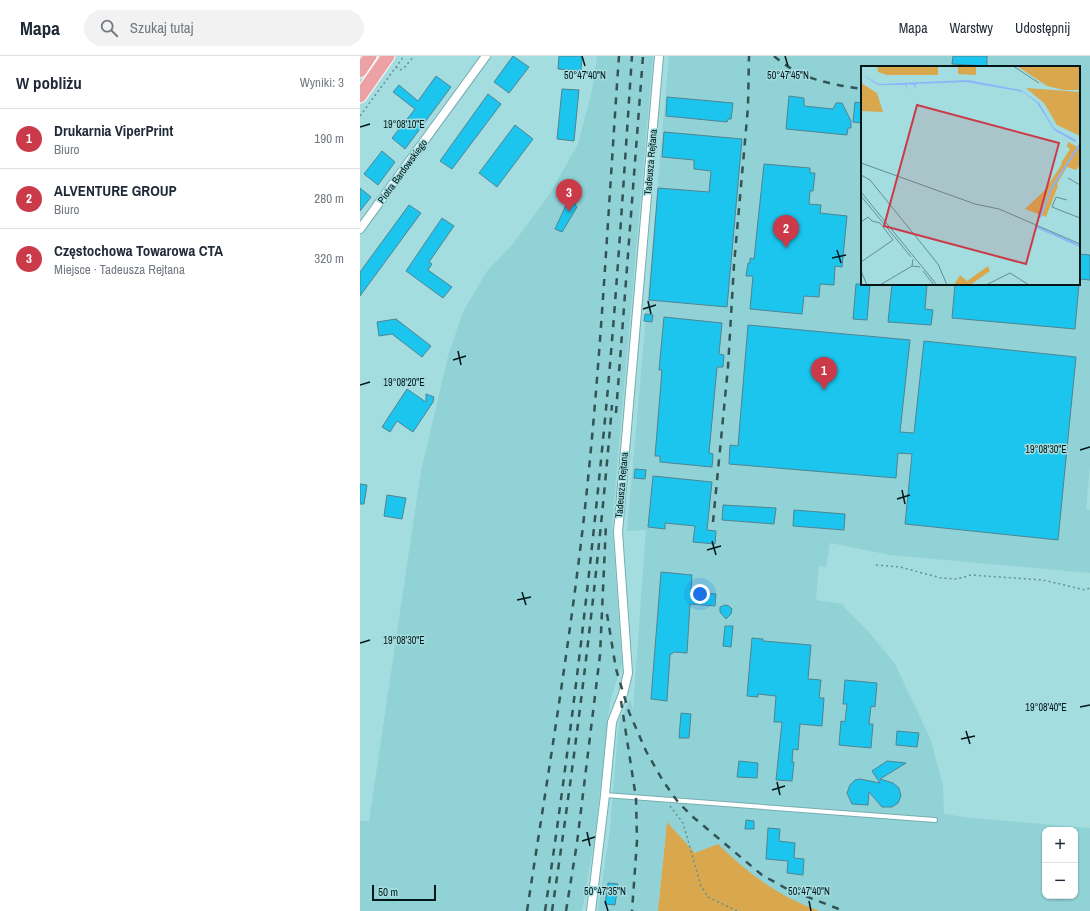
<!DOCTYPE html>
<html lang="pl">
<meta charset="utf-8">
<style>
:root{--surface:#fff;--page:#f2f2f3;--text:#1f2937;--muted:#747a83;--line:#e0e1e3;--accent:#ca3a48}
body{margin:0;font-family:"Archivo Narrow",sans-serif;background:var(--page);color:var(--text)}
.controls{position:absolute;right:12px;bottom:12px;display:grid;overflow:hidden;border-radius:8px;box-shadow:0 1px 3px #0004}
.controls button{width:36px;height:36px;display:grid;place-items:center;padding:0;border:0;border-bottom:1px solid var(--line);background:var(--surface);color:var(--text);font:20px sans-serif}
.scale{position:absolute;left:12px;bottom:10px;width:64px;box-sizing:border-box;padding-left:4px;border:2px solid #021718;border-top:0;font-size:11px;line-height:14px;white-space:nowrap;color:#021718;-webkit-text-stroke:3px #a4dde0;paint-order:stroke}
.you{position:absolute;left:340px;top:538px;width:14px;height:14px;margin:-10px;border:3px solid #fff;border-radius:50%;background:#1a73e8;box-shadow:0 0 0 6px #1a73e833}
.badge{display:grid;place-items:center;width:26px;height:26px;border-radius:50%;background:var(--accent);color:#fff;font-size:13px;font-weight:700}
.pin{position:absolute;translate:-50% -33px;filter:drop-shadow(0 1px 2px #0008)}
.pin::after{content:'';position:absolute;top:21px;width:14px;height:12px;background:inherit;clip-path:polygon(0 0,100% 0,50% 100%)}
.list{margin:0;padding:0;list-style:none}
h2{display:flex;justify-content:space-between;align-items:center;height:52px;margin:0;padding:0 16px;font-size:17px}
h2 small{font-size:13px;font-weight:400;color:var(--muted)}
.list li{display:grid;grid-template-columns:26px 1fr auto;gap:12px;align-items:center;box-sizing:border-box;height:60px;padding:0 16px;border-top:1px solid var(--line)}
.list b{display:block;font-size:15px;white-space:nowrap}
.list p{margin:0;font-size:13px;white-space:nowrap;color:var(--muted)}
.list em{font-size:13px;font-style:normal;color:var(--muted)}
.icon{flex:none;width:22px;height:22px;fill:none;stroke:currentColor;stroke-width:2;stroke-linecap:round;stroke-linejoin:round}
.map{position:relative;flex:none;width:730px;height:855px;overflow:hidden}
header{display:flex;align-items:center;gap:24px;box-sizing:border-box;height:56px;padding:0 20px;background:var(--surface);border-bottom:1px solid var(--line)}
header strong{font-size:19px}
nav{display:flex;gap:22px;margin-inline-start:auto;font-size:14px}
.search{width:280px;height:36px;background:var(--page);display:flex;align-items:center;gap:10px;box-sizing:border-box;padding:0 14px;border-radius:22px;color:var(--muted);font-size:15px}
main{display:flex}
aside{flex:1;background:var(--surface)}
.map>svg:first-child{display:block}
.built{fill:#90d2d6;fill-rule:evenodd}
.green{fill:#d9a74d}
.building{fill:#1cc5ed;stroke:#518392}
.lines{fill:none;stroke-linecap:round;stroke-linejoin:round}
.service-casing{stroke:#76adb0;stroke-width:6}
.minor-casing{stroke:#76adb0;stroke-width:10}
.primary-casing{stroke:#fff;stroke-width:15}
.path{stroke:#659092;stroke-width:1.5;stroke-dasharray:2 3;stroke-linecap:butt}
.service{stroke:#fff;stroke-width:4}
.minor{stroke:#fff;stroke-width:8}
.primary{stroke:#eca2a5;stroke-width:13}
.rail{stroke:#335355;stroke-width:2.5;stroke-dasharray:7 7;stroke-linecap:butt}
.ticks{fill:none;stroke:#021718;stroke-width:1.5}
.labels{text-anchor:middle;stroke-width:3;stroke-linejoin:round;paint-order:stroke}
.street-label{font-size:10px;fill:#021718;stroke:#a4dde0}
.inset-river{fill:none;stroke:#8bb5f8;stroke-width:2}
.inset-road{fill:none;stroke:#638e90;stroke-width:1}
.view{fill:#ca3a48;fill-opacity:0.15;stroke:#ca3a48;stroke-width:2}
.inset-edge{fill:none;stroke:#021718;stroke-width:2}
.ticks-label{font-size:10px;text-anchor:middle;fill:#021718;stroke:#a4dde0;stroke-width:3;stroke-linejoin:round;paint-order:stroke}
</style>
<header>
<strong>Mapa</strong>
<div class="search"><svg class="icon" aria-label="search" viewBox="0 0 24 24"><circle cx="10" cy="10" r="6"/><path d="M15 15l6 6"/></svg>Szukaj tutaj</div>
<nav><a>Mapa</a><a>Warstwy</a><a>Udostępnij</a></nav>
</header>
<main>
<aside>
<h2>W pobliżu<small>Wyniki: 3</small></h2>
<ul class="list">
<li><span class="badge">1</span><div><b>Drukarnia ViperPrint</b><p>Biuro</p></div><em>190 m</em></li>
<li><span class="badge">2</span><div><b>ALVENTURE GROUP</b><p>Biuro</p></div><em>280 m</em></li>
<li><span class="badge">3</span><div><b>Częstochowa Towarowa CTA</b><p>Miejsce · Tadeusza Rejtana</p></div><em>320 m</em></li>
</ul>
</aside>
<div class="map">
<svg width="730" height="855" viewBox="0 0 730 855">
<rect width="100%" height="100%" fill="#a4dde0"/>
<path class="built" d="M237,0H293L252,468L262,607L250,646L235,780L222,855H0V765H9L61,415L88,300L103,256L127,215L152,189L189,139L218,88L233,30Z
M309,0H730V410L726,453L730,454V517L530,499L470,487L466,511L459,510L456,544L483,548L484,551L508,575L535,608L571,684L583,730L584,758L612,762L730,772V855H460L435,847L422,839L388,816L374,803L335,797L307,766L298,855H238L250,773L258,676L260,664L270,643L273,653L286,474L267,475ZM502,11H719V228H502ZM685,774H715V840H685Z"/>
<path class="green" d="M307,766L335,797L358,788C389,818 419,841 460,855H298Z"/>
<path class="building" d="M153,0L169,11L149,37L134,26Z
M199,0H222L221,15L198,13Z
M593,0H627V10L592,8Z
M76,20L91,31L45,93L32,82L55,53L33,36L39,29L58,45Z
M202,33L219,34L214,85L197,83Z
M128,38L141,48L92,113L80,105Z
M429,40L444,42V50L473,53L476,47H482L491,65V72H488L487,79L426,73Z
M307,41L373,47L371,63H368L367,66L306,60Z
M495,46L502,47L501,67L493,66Z
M155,69L173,83L137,131L119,117Z
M304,76L382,83L367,251L289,244L298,132L349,136L351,115L334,113V104L302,101Z
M22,95L35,106L18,129L4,118Z
M404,108L450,112V117H455L453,135H450L449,148L461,149L460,157L487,160L482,211L475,210L474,229L460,228L459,241L444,240L442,258L390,253L393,220H386L388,207H390V202L394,203Z
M0,132L11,141L0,155Z
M213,134L221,138L215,149L217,151L202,176L195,173Z
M49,149L61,157L0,240V216Z
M82,162L94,170L69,206L72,208L68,214L92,231L83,242L46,215Z
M719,198L730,199V224L719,223Z
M496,228H510L507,264L493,263Z
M532,228H567L565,253L573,254L571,269L528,266Z
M595,228H719L715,273L592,262Z
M285,258L293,259L292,266L284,265Z
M304,261L362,267L359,298L364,299L363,311H357L349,397L353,398L352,411L300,406V400H295L302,314H299Z
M36,263L71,290L62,301L32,278L19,280L17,266Z
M388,269L550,284L540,376L554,377L564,285L716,301L698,484L545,468L552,398L538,397L536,422L369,408L370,389L378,390Z
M47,333L66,346V338L74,341L73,346L53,376L37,365L30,376L22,371Z
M275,413L286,414L285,423L274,422Z
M293,420L352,426L347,474L356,475L355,488L333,486L335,470L305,467V473L288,471Z
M0,428L7,429L4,448H0Z
M27,439L46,442L42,463L24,460Z
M363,449L416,452L414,468L362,464Z
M434,454L485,458L484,474L433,470Z
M301,516L332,519L331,536L356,538L355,550L330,548L327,597L314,596L310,599L307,645L291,643Z
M365,549L369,550L372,553L371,558L366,563L360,556V551Z
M365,570H373L371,591L363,590Z
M392,582L403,583V585L451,589L448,623L461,624L459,642H464L462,670L440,668L438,694L433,693L432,706H434L432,725L416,724L422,666H414L416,640L398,638V641L387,640Z
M485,624L517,627L515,651L511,650L509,668H513L511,692L479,689L481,665L485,666L487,648H483Z
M321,657L331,658L329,682H319Z
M537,675L559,677L557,691L536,689Z
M379,705L398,707L397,722L377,721Z
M527,705L546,707L520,723L533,727L539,732L541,740L538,747L532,751H522L509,736L508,749L492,748L487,737L490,729L495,724L500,723L520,727L512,715Z
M386,764L394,765V773H385Z
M408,772L420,773L419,785L435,787L434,802L444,803L443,819L427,817L428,805L406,803Z
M248,827L258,828L255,849L245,848Z"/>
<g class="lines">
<defs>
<path id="service" d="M245,739L575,764"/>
<path id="minor" d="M0,173L126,0
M231,855L245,739L252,666L263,638L268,617L258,476L299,0"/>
<path id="primary" d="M0,15L10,0
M0,40L28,0"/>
</defs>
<use href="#service" class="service-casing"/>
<use href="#minor" class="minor-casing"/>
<use href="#primary" class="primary-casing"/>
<path class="path" d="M36,11L40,14L44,12L54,0
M0,60L44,0
M516,509L540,511L581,522L597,523L611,519L683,524L725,534L730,532
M310,750L323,767L341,830L348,841L377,855"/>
<use href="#service" class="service"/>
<use href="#minor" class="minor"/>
<use href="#primary" class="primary"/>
<path class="rail" d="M414,0C440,23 469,28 502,33
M256,357L283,0
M353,466L368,311L374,209L388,51L389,0
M247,558L256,613L269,656L286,695L303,725L318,746L333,761L402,819L427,833L484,855
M261,645L276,742L277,785L272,855
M167,855C187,724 209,593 224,461C241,308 248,154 259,0
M185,855C210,688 230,521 246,353C257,236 264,118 272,0
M192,855C217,687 238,518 252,349
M206,855L217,787L240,599L246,468"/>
</g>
<path class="ticks" d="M222,0L225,10M425,0L428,10M0,71L10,68M477,194L481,207M472,202L486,199M288,245L291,258M283,253L296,249M98,295L101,309M93,304L106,300M0,329L10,326M720,394L730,391M542,434L545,448M537,443L550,439M352,485L356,499M347,494L361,490M162,536L166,549M157,544L171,541M0,587L10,584M720,651L730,649M606,675L610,688M601,683L615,680M417,726L420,739M412,734L425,730M227,776L230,790M222,785L235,781M245,845L248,855M449,845L451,855"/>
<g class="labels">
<g class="street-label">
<text transform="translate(290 106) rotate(-85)" y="4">Tadeusza Rejtana</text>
<text transform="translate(42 115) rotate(-54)" y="4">Piotra Bardowskiego</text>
<text transform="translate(261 429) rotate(-85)" y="4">Tadeusza Rejtana</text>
</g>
</g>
<g transform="translate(501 10)">
<rect width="219" height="219" fill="#a4dde0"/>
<path d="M16,0H77V9H26L17,6ZM97,0H115V9L97,8ZM156,0H219V24H203L186,20ZM0,17L16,27L22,46L0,45ZM165,22L219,26V70L196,59L183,37ZM207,76L219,82V99L215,104L206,101L196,118L197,120L185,151L164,143L183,125L201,98L200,97L209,83L206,81ZM127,200L129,205L109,219H93L99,209L106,215Z" fill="#d9a74d"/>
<path d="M0,8L18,18L107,14L160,24L178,37L193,62L215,74L214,76L193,64L176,37L162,26L105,16L55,18V23L53,19L46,18V25L45,19H17Z" fill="#8bb5f8"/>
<path class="inset-river" d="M179,152L190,123L219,78M176,161L219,180"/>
<path class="inset-road" d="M152,0L178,17M0,97L114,138L138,143L219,178M0,109L9,114L77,198L86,219M207,112L219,119M0,126L76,219M0,130L50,191M206,134L195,131L191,141L219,152M0,156L7,151L11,155L19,157L32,174L0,196M52,193L51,200L59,201M0,205L6,219M62,205L73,219M19,219L51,200M125,219L149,207L168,219"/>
<path class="view" d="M56,39L198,77L165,198L23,160Z"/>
<rect width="219" height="219" class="inset-edge"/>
</g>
<g class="ticks-label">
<text x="225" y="23">50°47'40"N</text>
<text x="428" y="23">50°47'45"N</text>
<text x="44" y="72">19°08'10"E</text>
<text x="44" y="330">19°08'20"E</text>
<text x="686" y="397">19°08'30"E</text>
<text x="44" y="588">19°08'30"E</text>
<text x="686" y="655">19°08'40"E</text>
<text x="245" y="839">50°47'35"N</text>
<text x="449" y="839">50°47'40"N</text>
</g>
</svg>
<div class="controls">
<button>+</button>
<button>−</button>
</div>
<div class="scale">50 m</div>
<div class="you"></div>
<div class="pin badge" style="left:464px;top:334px">1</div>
<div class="pin badge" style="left:426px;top:192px">2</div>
<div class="pin badge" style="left:209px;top:156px">3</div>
</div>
</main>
